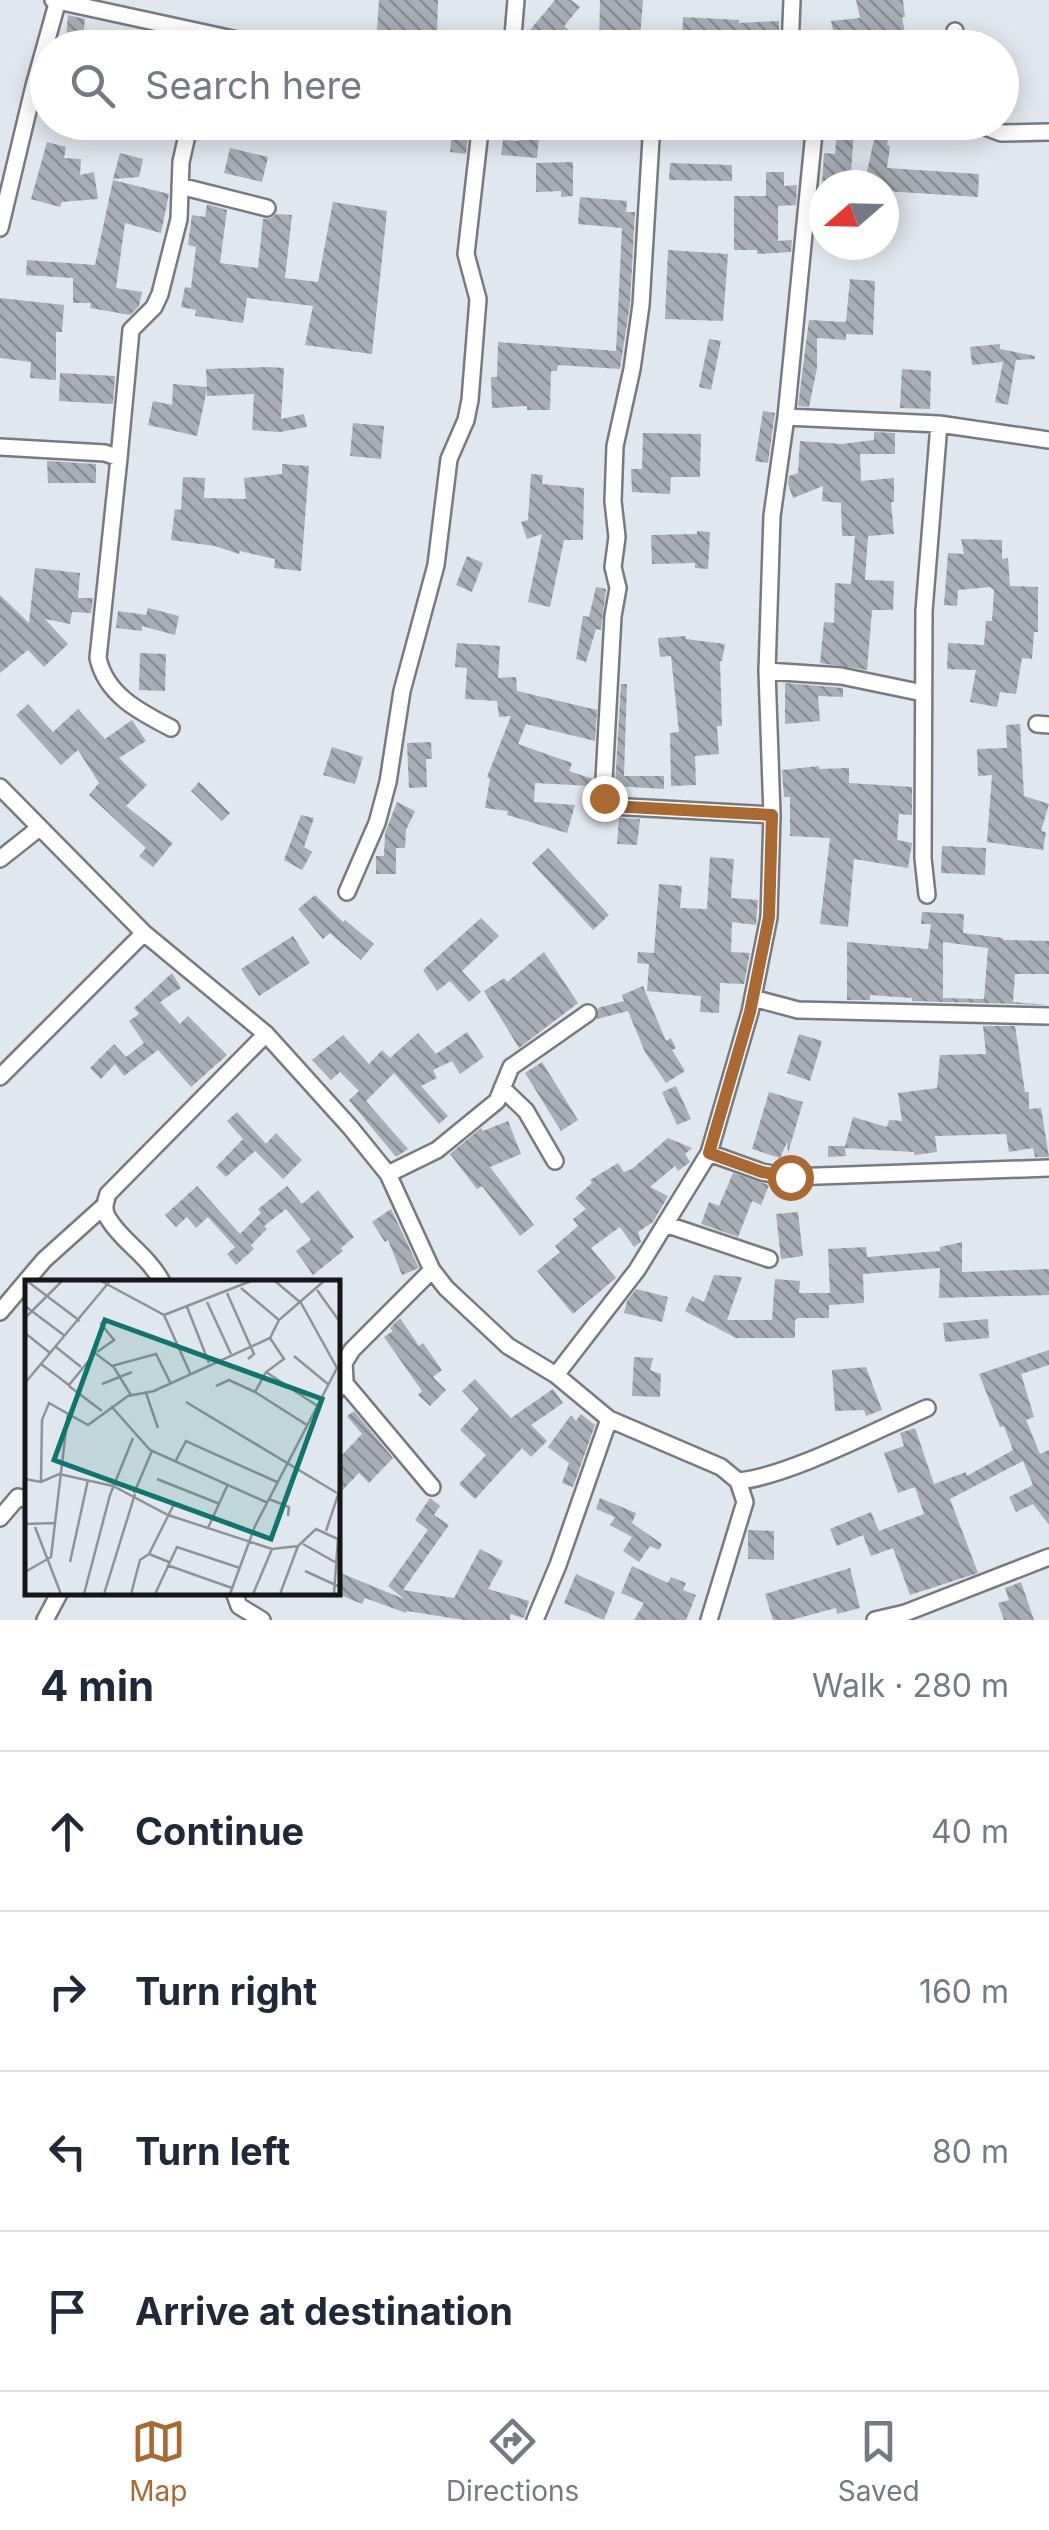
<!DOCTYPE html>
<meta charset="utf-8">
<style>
:root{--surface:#fff;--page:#f2f2f3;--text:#1f2937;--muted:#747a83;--line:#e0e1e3;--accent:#a96931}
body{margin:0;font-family:Inter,sans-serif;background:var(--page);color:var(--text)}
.compass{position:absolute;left:809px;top:170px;width:90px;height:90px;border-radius:50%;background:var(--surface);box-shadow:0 5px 25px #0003;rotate:250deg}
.stop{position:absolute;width:30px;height:30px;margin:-22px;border:8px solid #a96931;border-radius:50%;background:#fff}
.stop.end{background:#a96931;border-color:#fff;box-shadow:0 2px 10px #0008}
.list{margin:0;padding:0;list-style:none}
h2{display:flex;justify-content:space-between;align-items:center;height:130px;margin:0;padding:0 40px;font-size:42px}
h2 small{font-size:32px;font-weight:400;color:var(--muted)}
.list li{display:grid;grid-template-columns:65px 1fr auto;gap:30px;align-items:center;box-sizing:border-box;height:160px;padding:0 40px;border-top:2px solid var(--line)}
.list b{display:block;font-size:38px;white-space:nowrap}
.list em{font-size:32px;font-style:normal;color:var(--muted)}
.icon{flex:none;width:55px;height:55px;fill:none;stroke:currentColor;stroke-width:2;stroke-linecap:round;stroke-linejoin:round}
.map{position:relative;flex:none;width:1049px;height:1620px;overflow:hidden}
.search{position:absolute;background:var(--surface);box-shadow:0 5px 25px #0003;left:30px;right:30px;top:30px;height:110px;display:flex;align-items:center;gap:25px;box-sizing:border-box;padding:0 35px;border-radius:55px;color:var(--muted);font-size:38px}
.sheet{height:770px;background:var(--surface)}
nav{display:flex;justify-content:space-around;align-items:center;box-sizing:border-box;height:140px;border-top:2px solid var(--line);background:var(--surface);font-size:28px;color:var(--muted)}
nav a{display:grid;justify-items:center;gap:5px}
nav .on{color:var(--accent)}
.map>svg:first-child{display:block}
.building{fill:url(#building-back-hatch);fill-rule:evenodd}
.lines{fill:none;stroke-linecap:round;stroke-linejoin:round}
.minor-casing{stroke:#767b82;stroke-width:20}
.minor{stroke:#fff;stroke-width:15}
.route{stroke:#a96931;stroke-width:12}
.inset-road{fill:none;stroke:#8f9398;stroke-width:2.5}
.view{fill:#0f766e;fill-opacity:0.15;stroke:#0f766e;stroke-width:5}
.inset-edge{fill:none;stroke:#131518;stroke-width:5}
</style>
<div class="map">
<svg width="1049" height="1620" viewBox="0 0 1049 1620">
<defs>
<pattern id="building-back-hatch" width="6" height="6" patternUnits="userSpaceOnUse" patternTransform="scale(2.5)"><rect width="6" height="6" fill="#a9aeb6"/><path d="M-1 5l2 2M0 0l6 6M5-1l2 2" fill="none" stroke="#888c93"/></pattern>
</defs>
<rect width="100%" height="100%" fill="#e1e7ee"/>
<path class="building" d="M379,0H438L437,38L391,36L390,47L376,46Z
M555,0H571L580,7L564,26L574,35L563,48H552L530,30Z
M600,0H643L640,37L653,36L654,48H599Z
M856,0H903L905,17H902L908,48H872L870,37L836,44L831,21L860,18Z
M68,15L85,19L82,48H65Z
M683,17L739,20V23L779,21V48H682Z
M272,122H340L338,139L271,130Z
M453,122H470L466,154L450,152Z
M520,122H540L537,158L501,155L503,140L518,141Z
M878,122H892L887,145L890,146L887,168L979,174L978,197L884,191V185H864Z
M837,130L854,131L850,185H822L824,153L835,154Z
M47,142L66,147L64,158L81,159L80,175L94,172L98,199L62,202L60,207L31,199Z
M230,148L268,157L262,182L224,173Z
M120,153L143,159L139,177L113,179Z
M573,162V196L561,197V191L536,192V163Z
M670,163L732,165V181L669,180Z
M766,172H784V186L797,185L796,205L778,206V241L792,240L791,252L757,254V250H734V196H766Z
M113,180L169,194L161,233L125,223L116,288L142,292L139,306L130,315L90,308L91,303H73V278L26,275L27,260L95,265Z
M580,197L627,201L626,212H635L630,304L620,369L558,365L557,371H551L550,410H527V406L492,408L491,377H497L498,342L616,351L622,228L578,224Z
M333,202L387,211L372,354L305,345L313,306L247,298L243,323L195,316L196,310L181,307L185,287L191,288L196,247L188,245L192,215L205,217L207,204L227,210L220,263L258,268L263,219L271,218L276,214L292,215L285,278L318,282Z
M668,250L728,254L723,321L665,319Z
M850,279L875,281L873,335L846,334V340L817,338V368L809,407L798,406L809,320L846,322Z
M0,298L64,305L62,332H56V380L30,378L31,362L0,358Z
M709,339L721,341L711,390L699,387Z
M1000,344V349L1035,356V359L1016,360L1008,405L995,402L1003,362L972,365L970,347Z
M268,367L284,368L281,419L304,414L307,427L280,432L252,430L254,394L207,396V389L197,436L148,425L153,401L172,405L173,384L207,387L206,369Z
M902,369L931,371L930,409L900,408Z
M60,373L115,376L113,404L59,401Z
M763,411L775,413L768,463L755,461Z
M353,423L384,426L381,459L350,456Z
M874,432L895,433V454H860L861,481L894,478V502H891L894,534L868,536L865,580L894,581L893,610H872L867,670L820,663L824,622L834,623L835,583L851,584L855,536H842L841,503L822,501L823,486L793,498L788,484L789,476L798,473L800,441L842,444L874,440Z
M643,433L701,434L700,477H671L670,494L632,492L631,469H642Z
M47,461L96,464V483H48Z
M282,464L309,466L301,571L274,568L275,559L240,551L239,554L215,546L171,540L175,509L181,510L183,477L205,478L204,498L246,499L244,478L282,474Z
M531,474L543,475L542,484L584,488L583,540H564L550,607L528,602L542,534L527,539L521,522L528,520Z
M697,531L710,532L708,569L695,568V563L652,564L651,535L697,534Z
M961,539L1002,540V559L1008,558L1010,586L1038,587V632H1034L1032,659L1022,658L1016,694L1000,692L997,707L970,702L976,670L947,669L948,643L984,645L986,621H992L994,590L990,587L958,590L957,606L944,605L948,553L964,554Z
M467,556L483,563L472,592L456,585Z
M35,568L80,573L78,598H93L91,613L72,612L70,624L45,619L68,644L44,667L28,650L0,673V595L29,623Z
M596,587L606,589L601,630L596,629L586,662L576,659L583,616L589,617Z
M148,608L179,616L175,635L142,626V631L116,628L118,611L146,615Z
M686,636V639L725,644L722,661H720L722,726H717L719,754L695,756L696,785L671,786L670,733L679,732L671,656L660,657L658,638Z
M457,643L500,646L498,678L516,677L517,691L597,710L595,741L526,724L518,744L572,763L569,771L593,779L592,786L535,783L534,802L575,805L567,833L507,815L508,811L485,808L490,779L487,777L511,716L499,717L497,701L465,699L467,668L455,667Z
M140,653L166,654L165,691L139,690Z
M785,683L843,688V697L818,696L820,721L785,724Z
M621,684H627L624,776H664V789L615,786Z
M28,704L53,732L78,709L105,739L132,720L146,741L119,758L147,785L126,806L173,843L153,867L139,856L146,848L89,795L99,783L78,750L61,765L16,715Z
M1020,724L1024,796L1049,804L1041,831L1046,832L1043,850L987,842L992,775L978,776L977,749L1007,748L1006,725Z
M431,742L432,759H426L427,787L409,788L407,743Z
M332,747L363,757L355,784L323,775Z
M819,766V769L849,768V783L912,787V815L899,814L897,840L912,843L908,868L854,859L848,927L820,924L830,838L790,836V797H784L782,770Z
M199,782L230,813L222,821L191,791Z
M397,802L415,811L406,830L405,848H396V874H376V856H384L385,833Z
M301,815L314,818L304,847L312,852L302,870L284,860Z
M619,818L640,819L637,845L617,844Z
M942,846L986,848L985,875L941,873Z
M548,848L609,915L593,930L532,863Z
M710,857L734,859L731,898L758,900L756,925L732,922L731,952L750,953L744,984L720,983L719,1013L700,1012L701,996L647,991L649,964L637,963L638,952L654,953L659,884L682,886L680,908L707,909Z
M315,895L343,922L345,920L374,944L361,960L330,933L323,939L298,909Z
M922,912L964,914L963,933L1003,938V940L1049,941V974H1015L1013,1002L1049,1005L912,1001V998L870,995V1000H847V942L928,949L931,924H921ZM943,942L988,948L984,999L943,998Z
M481,918L499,936L462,971L481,992L469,1002L450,981L437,991L423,970Z
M293,936L310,963L259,996L241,969Z
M544,952L578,1003L519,1048L484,991L504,978L507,982Z
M172,973L181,988L160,1002L180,1024L188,1016L227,1055L191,1087L158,1050L124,1076L115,1064L101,1079L90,1068L114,1044L126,1057L144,1043L129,1021L139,1014L134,1008Z
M643,986L666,1041L671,1038L676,1048L672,1050L685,1071L666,1083L645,1052L628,1011L597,1019L598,1008L624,1001L622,995Z
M983,1026H1015L1025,1092H1029V1109L1041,1108L1049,1157H1035L1033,1148L1009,1152L1006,1134L935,1136L937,1152L915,1155L914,1152L845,1148L846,1156L828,1157V1146H845L853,1117L887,1127L889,1120L902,1121L898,1093L937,1088L940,1055L986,1054Z
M467,1032L484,1057L460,1074L452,1061L433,1070L437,1078L421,1086L448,1116L439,1124L394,1073L366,1101L408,1149L396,1157L349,1100L359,1091L340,1072L331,1080L312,1060L343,1035L369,1064L382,1050L390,1058L418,1033L436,1054Z
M799,1034L822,1041L810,1081L787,1073Z
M542,1062L578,1120L561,1131L525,1073Z
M676,1086L691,1119L677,1125L662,1092Z
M769,1092L803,1102L788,1153L787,1142L780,1158L752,1149Z
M237,1112L266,1144L276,1133L302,1160L283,1179L255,1151L226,1177L216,1167L243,1139L227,1121Z
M508,1121L521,1154L490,1167L534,1225L520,1236L482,1186L477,1189L450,1154L481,1128L483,1131Z
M668,1138L692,1148L685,1154L690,1162L678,1171L675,1166L650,1187L668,1196L653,1222L638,1232L641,1242L634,1247L620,1227L591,1248L616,1278L573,1314L537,1271L560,1252L555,1246L578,1226L573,1219L586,1209L575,1198L592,1183L590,1180L618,1163L624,1172L632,1169Z
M733,1173L769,1185L761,1205L752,1201L738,1237L701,1224L709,1202L719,1206Z
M197,1186L240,1234L261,1213L258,1209L287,1186L302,1204L318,1190L354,1237L341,1248L343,1251L313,1275L296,1251L311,1240L286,1209L264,1226L267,1229L251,1245L254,1249L236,1265L227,1254L235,1247L208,1217L196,1228L187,1217L176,1227L165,1215Z
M391,1209L419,1268L402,1275L388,1240L385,1242L372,1222Z
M798,1212L803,1256L781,1259L776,1214Z
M962,1242V1272L1049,1269V1295L939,1298L940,1268L863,1274L864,1303L829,1305V1318H798L795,1320V1338H736L685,1311L692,1296L704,1302L714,1275L742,1277L727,1320H772L775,1279L800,1281L799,1293H830L828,1249L866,1247L867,1257L940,1251V1247Z
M636,1289L668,1297L662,1322L624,1313L627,1301Z
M400,1318L419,1346L423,1343L442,1370L433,1377L446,1390L430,1406L418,1395L422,1391L384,1337L393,1331L390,1328Z
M988,1319L989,1338L945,1342L943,1323Z
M1049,1350V1365L1021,1374L1034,1417L1026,1420L1040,1454L1049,1450V1525L1033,1504L1016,1512L1009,1497L1033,1485L1023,1461L950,1499L978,1573L910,1595L893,1548L871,1556L863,1535L837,1546L830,1529L871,1512L879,1531L924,1514L915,1487L898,1493L884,1453L904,1446L900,1433L915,1428L934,1484L966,1472L967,1476L1013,1450L1004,1426L1000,1427L979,1374Z
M634,1357L653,1358L650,1370L661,1374L660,1397L632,1396Z
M866,1367L882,1410L866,1416L864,1410L835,1411L832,1370Z
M475,1379L511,1418L553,1389L563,1403L531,1425L547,1441L531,1457L522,1448L475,1499L459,1484L486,1455L460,1430L479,1409L462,1391Z
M354,1411L393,1458L369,1483L359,1473L338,1495V1448L343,1454L362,1434L347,1416Z
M581,1414L595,1425L573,1487L562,1483L569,1463L548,1447L571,1415L576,1421Z
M430,1498L440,1506L434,1515L449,1525L403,1590L454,1598L480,1549L503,1561L488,1589L529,1601L524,1618L510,1614V1620H464L407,1611L406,1613L365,1598L362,1604L338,1594V1572L404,1599L388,1586L428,1530L415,1520Z
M600,1498L636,1513L632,1523L662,1544L659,1550L650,1546L639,1562L623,1551L632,1537L610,1525L615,1517L596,1509Z
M748,1530L774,1531V1560L748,1559Z
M632,1566L668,1583L671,1577L686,1583L683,1590L696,1595L686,1620H634L644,1603L621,1593Z
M850,1568L860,1608L837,1614L836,1608L791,1620H773L765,1594Z
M576,1574L615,1592L604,1620L564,1603Z
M1021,1582L1034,1620H1004L998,1603L1009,1600L1005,1588Z"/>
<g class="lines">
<defs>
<path id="minor" d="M53,0L274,48
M512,48L516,0
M790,48L792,0
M954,48L955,31
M652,122L641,305L632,369L615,446L613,501L617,537L613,567L618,588L613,616L603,798L610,806L772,815
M972,122L1001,133L1049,132
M180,186L267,208
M0,228L34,86L58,0
M786,417L939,424L1049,440
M0,447L105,453L119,458L131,330L154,307L160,294L179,219L181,162L190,122
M119,458L98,658C106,695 140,712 171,728
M767,671L841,676L923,693
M1037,724L1049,725
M0,787L144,933L266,1034L350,1127L388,1174L432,1270L446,1288L508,1346L556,1375L609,1419L721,1467L738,1481L745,1502L709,1620
M0,859L38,829
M347,892L377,823L388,782L402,691L436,565L449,459L466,420L470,400L478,299L466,254L481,122
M927,895L923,858L924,611L939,424
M753,998L798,1010L1049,1016
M0,1077L144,933
M502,1088L526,1111L555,1161
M709,1153L762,1172L790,1177L1049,1168
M388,1174L437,1150L497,1101L511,1067L588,1013
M665,1224L769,1259
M162,1282C147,1254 121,1241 108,1218C103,1210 105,1203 108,1194L266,1034
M0,1312L44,1260L104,1206
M338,1375L432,1487
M556,1375L637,1270L709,1153L750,1012L769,917L772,815L767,671L772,516L786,417L815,122
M338,1389L345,1380L344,1363L352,1350L432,1270
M738,1481C787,1477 878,1429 927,1408
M0,1518L18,1497L28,1500
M234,1592L239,1606L262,1620
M45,1620L60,1592
M535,1620L558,1565L609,1419
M875,1620L905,1613L1049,1557"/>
</defs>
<use href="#minor" class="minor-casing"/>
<use href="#minor" class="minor"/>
</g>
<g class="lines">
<path class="route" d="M604,798L610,806L772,815L769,917L750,1012L709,1153L762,1172L790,1177"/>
</g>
<g transform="translate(25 1280)">
<rect width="315" height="315" fill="#e1e7ee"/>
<path class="inset-road" d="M2,1L55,41M76,1L139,35L165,93M216,8L254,40M292,10L315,42M202,13L229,74L223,79M182,22L206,74M0,26L40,56M162,27L184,83M139,35L226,1M0,38L37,1M0,53L25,73M245,58L259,79L241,92L230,112L282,145M31,67L56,87M72,72L89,60L76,44L80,39M269,76L304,105M16,84L44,105L70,73L87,86L131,74L146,104M88,86L106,115M241,92L294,127M0,103L85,1M77,104L107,92M44,106L77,131M191,106L204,100L230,112M121,113L133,148M161,122L312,213M86,126L125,170L243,223M150,182L161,161L252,202M0,199L16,202L34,194L88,206L143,235L247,269L273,266L291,249L315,260M132,199L195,224M16,202L17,140L24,123L63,145L103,116L129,111L245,58L254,40L299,1M109,213L127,171M244,219L264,227L263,236M0,244L30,243M10,247L36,314M183,248L203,204M301,251L315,209M278,264L310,282M45,282L63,200M144,282L124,274L150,222M142,285L207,308M280,291L315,307M0,292L26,277L43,133M59,314L85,215L108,158M79,314L110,214M106,314L115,280L124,274M130,314L152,267L215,288M205,314L230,246L312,88L276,23L250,1M228,314L247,269M255,314L273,266M309,314L313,259"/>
<path class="view" d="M80,40L297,119L246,259L29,180Z"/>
<rect width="315" height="315" class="inset-edge"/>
</g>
</svg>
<svg class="compass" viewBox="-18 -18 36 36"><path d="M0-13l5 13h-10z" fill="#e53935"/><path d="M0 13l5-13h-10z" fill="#747a83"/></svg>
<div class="stop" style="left:790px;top:1177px"></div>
<div class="stop end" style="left:604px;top:798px"></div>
<div class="search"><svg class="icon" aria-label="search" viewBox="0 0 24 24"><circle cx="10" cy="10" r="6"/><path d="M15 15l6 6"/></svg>Search here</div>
</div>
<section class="sheet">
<h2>4 min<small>Walk · 280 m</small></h2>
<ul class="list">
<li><svg class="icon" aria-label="ahead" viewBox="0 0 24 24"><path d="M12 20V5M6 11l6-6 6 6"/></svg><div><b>Continue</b></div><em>40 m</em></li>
<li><svg class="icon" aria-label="right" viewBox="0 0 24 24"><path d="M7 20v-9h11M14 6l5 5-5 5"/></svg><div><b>Turn right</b></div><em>160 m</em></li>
<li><svg class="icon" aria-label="left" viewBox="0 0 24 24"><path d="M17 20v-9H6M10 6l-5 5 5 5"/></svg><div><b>Turn left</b></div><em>80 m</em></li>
<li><svg class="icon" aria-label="arrive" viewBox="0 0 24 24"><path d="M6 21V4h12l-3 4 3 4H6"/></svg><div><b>Arrive at destination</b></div></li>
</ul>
</section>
<nav>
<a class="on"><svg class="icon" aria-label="map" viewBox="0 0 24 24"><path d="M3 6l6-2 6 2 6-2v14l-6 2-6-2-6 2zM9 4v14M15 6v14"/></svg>Map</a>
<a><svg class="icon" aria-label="directions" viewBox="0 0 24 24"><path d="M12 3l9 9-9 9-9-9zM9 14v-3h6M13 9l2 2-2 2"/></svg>Directions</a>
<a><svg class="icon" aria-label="saved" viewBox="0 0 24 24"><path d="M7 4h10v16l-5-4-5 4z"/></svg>Saved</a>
</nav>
